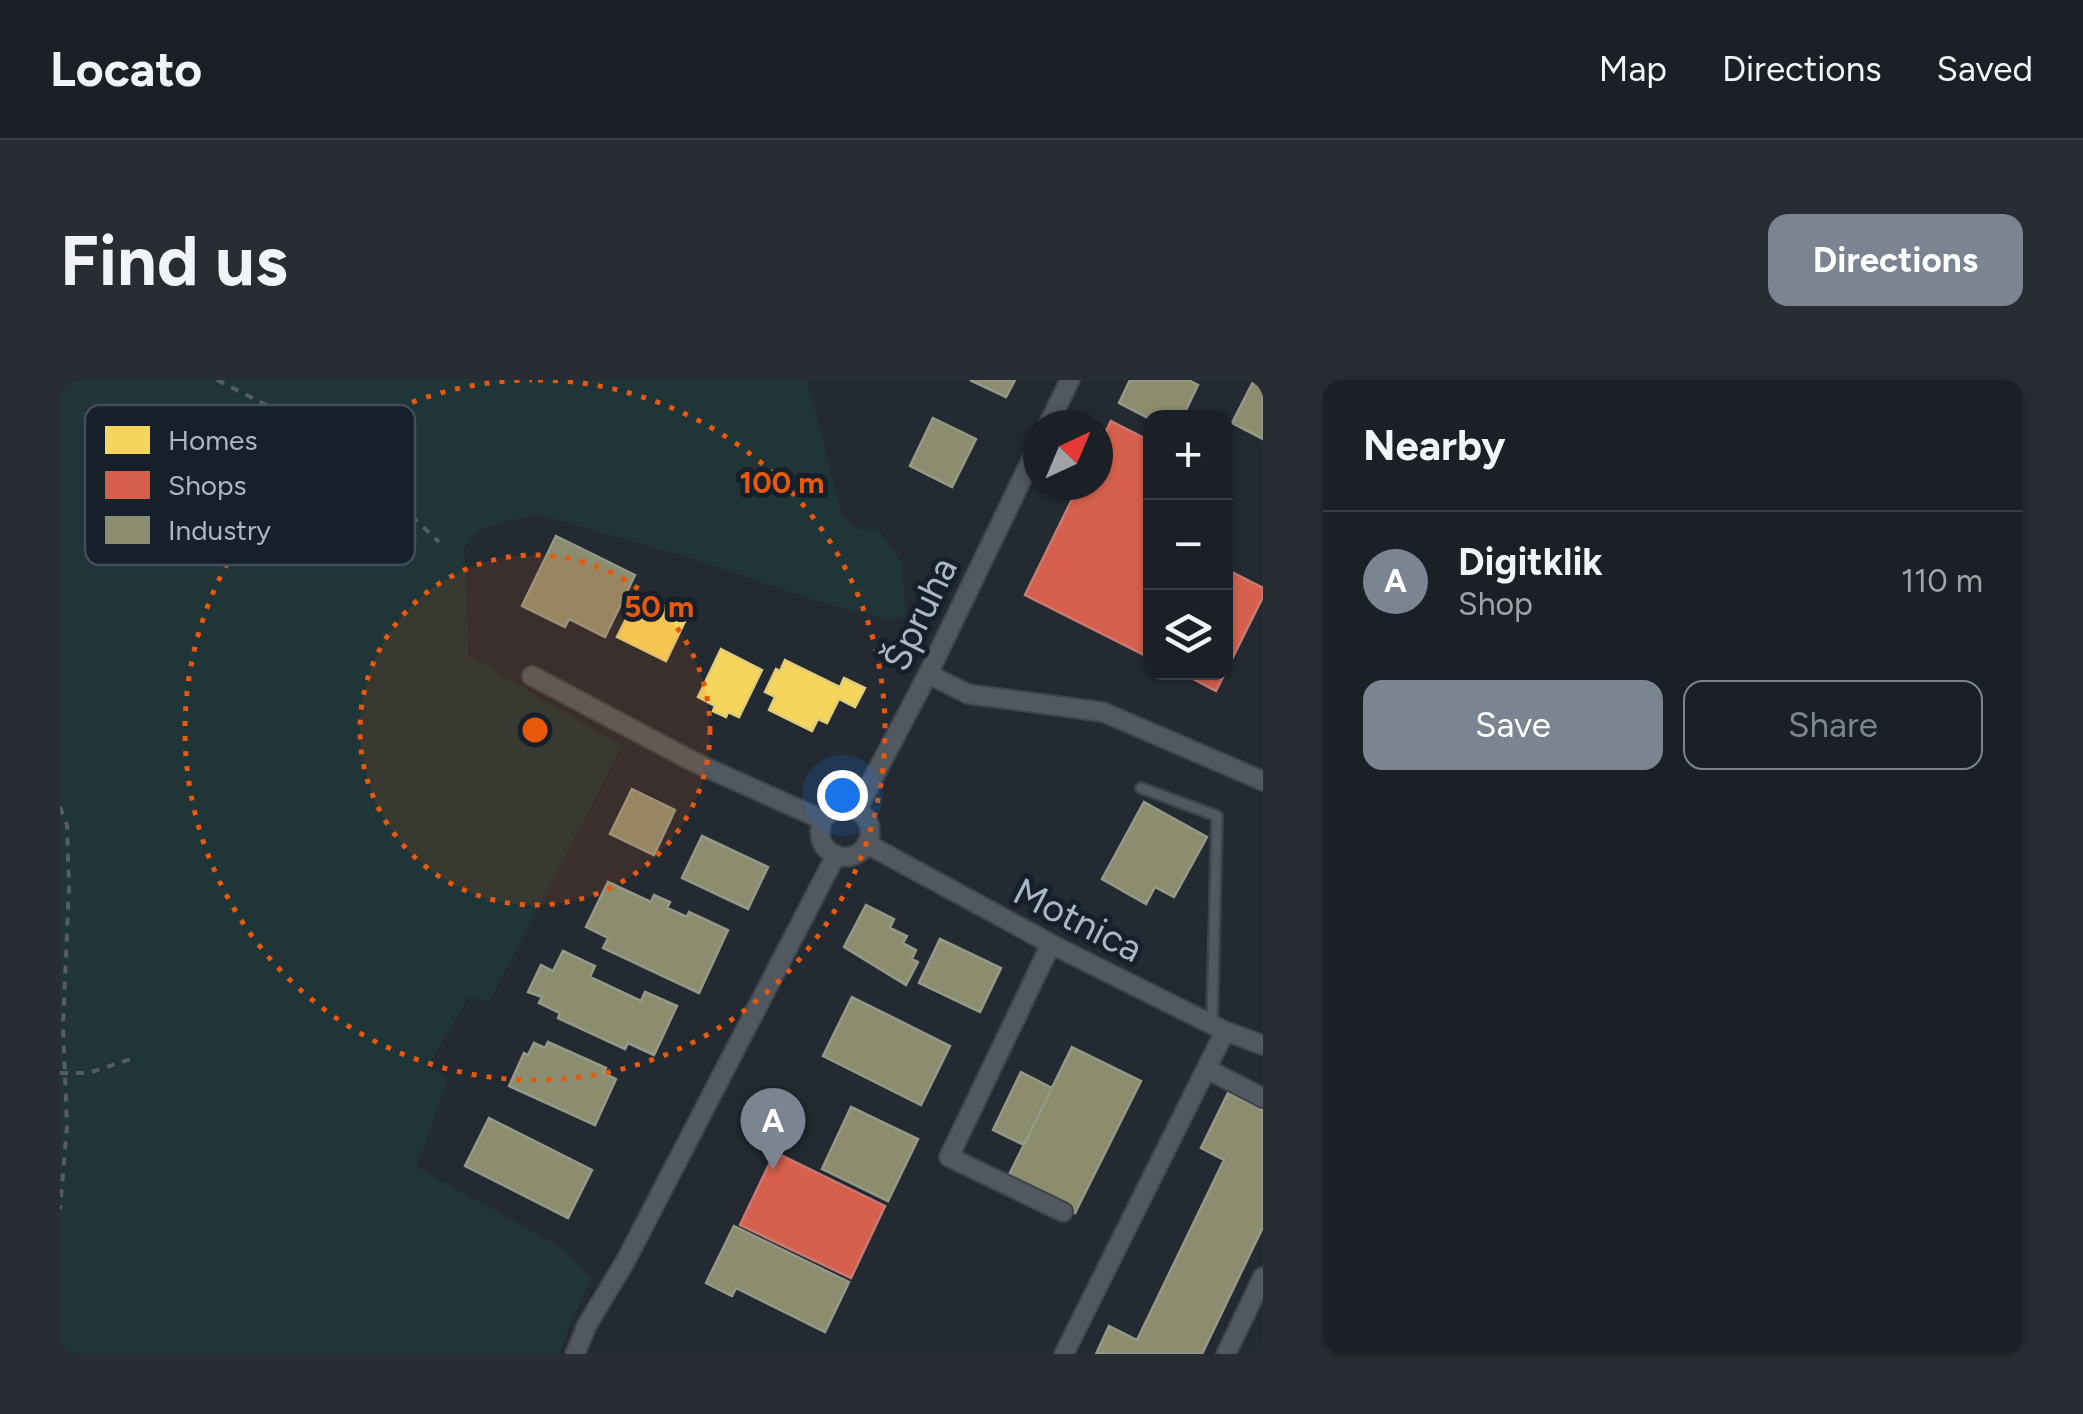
<!DOCTYPE html>
<meta charset="utf-8">
<style>
:root{--surface:#1a2025;--page:#272d32;--text:#f1f3f6;--muted:#9fa3a7;--line:#383e42;--accent:#7b8591}
body{margin:0;font-family:Figtree,sans-serif;background:var(--page);color:var(--text)}
.controls{position:absolute;right:30px;top:30px;display:grid;overflow:hidden;border-radius:20px;box-shadow:0 2px 8px #0004}
.controls button{width:90px;height:90px;display:grid;place-items:center;padding:0;border:0;border-bottom:2px solid var(--line);background:var(--surface);color:var(--text);font:50px sans-serif}
.compass{position:absolute;left:963px;top:30px;width:90px;height:90px;border-radius:50%;background:var(--surface);box-shadow:0 2px 8px #0004;rotate:44deg}
.you{position:absolute;left:782px;top:415px;width:35px;height:35px;margin:-25px;border:8px solid #fff;border-radius:50%;background:#1a73e8;box-shadow:0 0 0 15px #1a73e833}
.badge{display:grid;place-items:center;width:65px;height:65px;border-radius:50%;background:var(--accent);color:#fff;font-size:32px;font-weight:700}
.pin{position:absolute;translate:-50% -82px;filter:drop-shadow(0 2px 5px #0008)}
.pin::after{content:'';position:absolute;top:52px;width:35px;height:30px;background:inherit;clip-path:polygon(0 0,100% 0,50% 100%)}
.list{margin:0;padding:0;list-style:none}
h2{display:flex;justify-content:space-between;align-items:center;height:130px;margin:0;padding:0 40px;font-size:42px}
h2 small{font-size:32px;font-weight:400;color:var(--muted)}
.list li{display:grid;grid-template-columns:65px 1fr auto;gap:30px;align-items:center;box-sizing:border-box;height:140px;padding:0 40px;border-top:2px solid var(--line)}
.list b{display:block;font-size:38px;white-space:nowrap}
.list p{margin:0;font-size:32px;white-space:nowrap;color:var(--muted)}
.list em{font-size:32px;font-style:normal;color:var(--muted)}
.actions{display:flex;gap:20px;padding:30px 40px}
.actions a{flex:1;padding:22px 0;border:2px solid var(--accent);border-radius:20px;text-align:center;font-size:35px;color:var(--accent)}
.actions .main{background:var(--accent);color:#fff}
.icon{flex:none;width:55px;height:55px;fill:none;stroke:currentColor;stroke-width:2;stroke-linecap:round;stroke-linejoin:round}
.map{position:relative;flex:none;width:1203px;height:974px;overflow:hidden;border-radius:20px}
header{display:flex;align-items:center;gap:60px;box-sizing:border-box;height:140px;padding:0 50px;background:var(--surface);border-bottom:2px solid var(--line)}
header strong{font-size:48px}
nav{display:flex;gap:55px;margin-inline-start:auto;font-size:35px}
.intro{display:flex;align-items:center;justify-content:space-between;box-sizing:border-box;height:240px;padding:0 60px}
h1{margin:0;font-size:70px}
.button{padding:25px 45px;border-radius:20px;background:var(--accent);color:#fff;font-size:35px;font-weight:700}
main{display:flex;gap:60px;padding:0 60px}
aside{flex:1;background:var(--surface);border-radius:20px;box-shadow:0 2px 8px #0004}
.map>svg:first-child{display:block}
.green{fill:#203537}
.homes{fill:#f6d55c;stroke:#dfcc7c;stroke-width:2.5}
.shops{fill:#d6604d;stroke:#c97a71;stroke-width:2.5}
.industry{fill:#8c8c6e;stroke:#959988;stroke-width:2.5}
.lines{fill:none;stroke-linecap:round;stroke-linejoin:round}
.lane-casing{stroke:#3f444a;stroke-width:14}
.street-casing{stroke:#3f444a;stroke-width:22}
.path{stroke:#555c63;stroke-width:4;stroke-dasharray:8 8;stroke-linecap:butt}
.lane{stroke:#525860;stroke-width:9}
.street{stroke:#525860;stroke-width:18}
.ring{fill:none;stroke:#e8590c;stroke-width:5;stroke-dasharray:5 10}
.labels{text-anchor:middle;stroke-width:10;stroke-linejoin:round;paint-order:stroke}
.street-label{font-size:38px;fill:#aab6c5;stroke:#16202b}
.key{fill:#16202b;stroke:#424d59;stroke-width:2.5}
.key-label{font-size:28px;fill:#aab6c5}
.centre{fill:#e8590c;stroke:#16202b;stroke-width:5}
.ring-label{font-size:30px;text-anchor:middle;font-weight:bold;fill:#e8590c;stroke:#16202b;stroke-width:10;stroke-linejoin:round;paint-order:stroke}
</style>
<header>
<strong>Locato</strong>
<nav><a>Map</a><a>Directions</a><a>Saved</a></nav>
</header>
<div class="intro"><h1>Find us</h1><a class="button">Directions</a></div>
<main>
<div class="map">
<svg width="1203" height="974" viewBox="0 0 1203 974">
<rect width="100%" height="100%" fill="#232a31"/>
<path class="green" d="M0,0H747L782,134L794,148L819,150L842,183L846,237L831,240L763,223L621,175L477,134L428,146L415,155L404,169L409,276L562,366L430,621L408,618L368,687L388,698L357,787L501,867L532,899L513,936L500,974H0Z"/>
<path class="homes" d="M579,213L627,237L606,281L557,257Z
M661,269L702,290L679,337L668,332L666,337L653,331L655,326L638,317Z
M725,280L780,307L784,298L805,308L795,327L779,319L767,343L758,339L752,351L709,330L715,317L705,312L716,289L720,291Z"/>
<path class="shops" d="M1051,41L1090,61V278L965,215L1019,105H1038V67Z
M1166,189L1203,208V217L1156,311L1120,292H1166Z
M715,772L825,826L791,898L680,845Z"/>
<path class="industry" d="M910,0H955L946,17Z
M1070,0H1128L1138,5L1122,38L1090,39L1059,23Z
M1194,0H1203V59L1172,43Z
M873,38L916,59L892,107L850,86Z
M496,156L575,195L545,257L509,239L505,247L462,226Z
M572,409L615,430L594,475L550,454Z
M1084,422L1147,457L1114,517L1095,507L1086,524L1042,499Z
M642,456L708,487L688,529L622,498Z
M548,502L591,522L594,515L610,522L607,528L627,537L629,532L668,550L639,613L543,568L548,558L526,547Z
M806,525L834,539L830,548L847,556L843,563L856,570L852,579L858,582L846,605L784,567Z
M880,559L941,588L920,632L859,603Z
M503,571L535,586L530,597L581,621L585,612L617,626L594,675L568,663L565,669L498,638L500,633L479,623L482,617L468,612L481,585L493,591Z
M792,617L890,666L861,725L763,676Z
M488,662L546,688L544,693L556,699L535,745L449,706L464,673L468,675L474,663L485,668Z
M1012,667L1081,701L1015,833L947,799Z
M961,692L992,708L964,765L933,750Z
M1168,713L1203,730V847L1142,974H1036L1049,946L1077,960L1164,780L1141,768Z
M791,727L858,759L828,821L762,789Z
M429,738L532,790L508,838L405,786Z
M674,846L789,902L765,952L676,908L672,916L646,903Z"/>
<g class="lines">
<defs>
<path id="lane" d="M1081,408L1157,436L1152,643"/>
<path id="street" d="M988,45L1010,0
M868,294L908,314L1043,332L1203,401
M472,296L634,382L763,440
M760 452a25 25 0 1 1 50 0a25 25 0 1 1-50 0Z
M797,429L868,294L978,66
M807,464L991,564L1165,651L1203,665
M991,564L889,777L1003,832
M1147,689L1203,718
M515,974L527,945L565,882L776,475
M1004,974L1165,651
M1166,974L1203,897"/>
</defs>
<use href="#lane" class="lane-casing"/>
<use href="#street" class="street-casing"/>
<path class="path" d="M157,0L267,56L379,162
M0,427L7,445L9,507L3,646L7,746L0,829
M0,693H28L71,679"/>
<use href="#lane" class="lane"/>
<use href="#street" class="street"/>
</g>
<circle cx="475" cy="350" r="175" fill="#e8590c" fill-opacity=".12"/>
<g class="ring">
<circle cx="475" cy="350" r="175"/>
<path d="M478 0A350 350 0 1 1 472 0"/>
</g>
<g class="labels">
<g class="street-label">
<text transform="translate(860 234) rotate(-64)" y="13">Špruha</text>
<text transform="translate(1018 540) rotate(27)" y="13">Motnica</text>
</g>
</g>
<rect x="25" y="25" width="330" height="160" rx="15" class="key"/>
<rect x="45" y="46" width="45" height="28" fill="#f6d55c"/>
<rect x="45" y="91" width="45" height="28" fill="#d6604d"/>
<rect x="45" y="136" width="45" height="28" fill="#8c8c6e"/>
<g class="key-label">
<text x="108" y="70">Homes</text>
<text x="108" y="115">Shops</text>
<text x="108" y="160">Industry</text>
</g>
<circle cx="475" cy="350" r="15" class="centre"/>
<g class="ring-label">
<text x="722" y="113">100 m</text>
<text x="599" y="237">50 m</text>
</g>
</svg>
<div class="controls">
<button>+</button>
<button>−</button>
<button><svg class="icon" aria-label="layers" viewBox="0 0 24 24"><path d="M12 4l9 5-9 5-9-5zM3 14l9 5 9-5"/></svg></button>
</div>
<svg class="compass" viewBox="-18 -18 36 36"><path d="M0-13l5 13h-10z" fill="#e53935"/><path d="M0 13l5-13h-10z" fill="#9fa3a7"/></svg>
<div class="you"></div>
<div class="pin badge" style="left:713px;top:790px">A</div>
</div>
<aside>
<h2>Nearby<small></small></h2>
<ul class="list">
<li><span class="badge">A</span><div><b>Digitklik</b><p>Shop</p></div><em>110 m</em></li>
</ul>
<div class="actions"><a class="main">Save</a><a>Share</a></div>
</aside>
</main>
